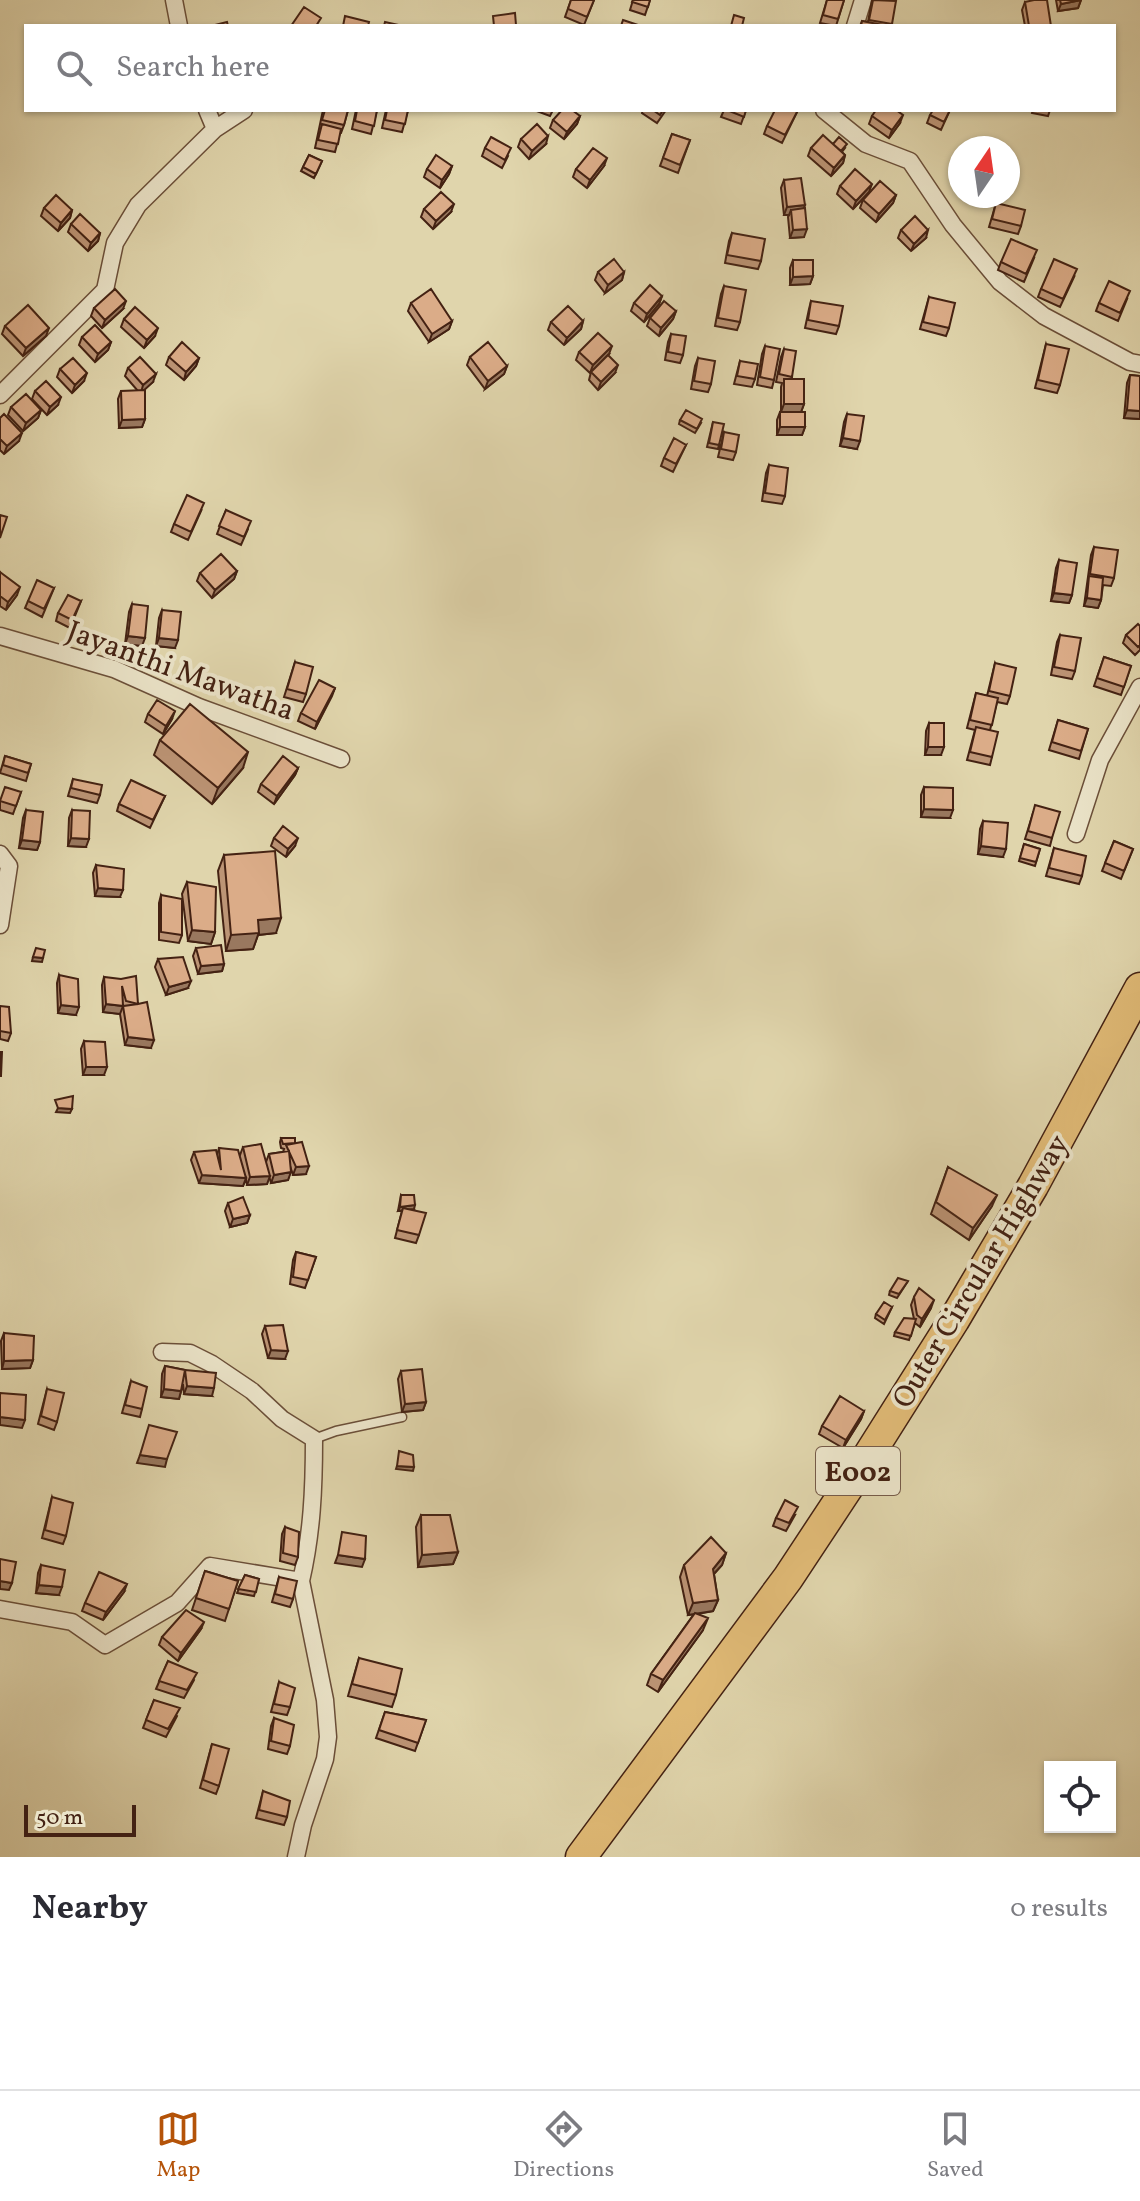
<!DOCTYPE html>
<style>
:root{--surface:#fff;--page:#f2f2f3;--text:#2b2b33;--muted:#7c7c81;--line:#e1e1e2;--accent:#b45309}
body{margin:0;font-family:Vollkorn,serif;background:var(--page);color:var(--text)}
.controls{position:absolute;right:24px;bottom:24px;display:grid;overflow:hidden;border-radius:0px;box-shadow:0 2px 6px #0004}
.controls button{width:72px;height:72px;display:grid;place-items:center;padding:0;border:0;border-bottom:2px solid var(--line);background:var(--surface);color:var(--text);font:40px sans-serif}
.compass{position:absolute;left:948px;top:136px;width:72px;height:72px;border-radius:50%;background:var(--surface);box-shadow:0 2px 6px #0004;rotate:13deg}
.scale{position:absolute;left:24px;bottom:20px;width:112px;box-sizing:border-box;padding-left:8px;border:4px solid #442213;border-top:0;font-size:22px;line-height:28px;white-space:nowrap;color:#442213;-webkit-text-stroke:6px #ebe4c9;paint-order:stroke}
.list{margin:0;padding:0;list-style:none}
h2{display:flex;justify-content:space-between;align-items:center;height:104px;margin:0;padding:0 32px;font-size:34px}
h2 small{font-size:26px;font-weight:400;color:var(--muted)}
.icon{flex:none;width:44px;height:44px;fill:none;stroke:currentColor;stroke-width:2;stroke-linecap:round;stroke-linejoin:round}
.map{position:relative;flex:none;width:1140px;height:1857px;overflow:hidden}
.search{position:absolute;background:var(--surface);box-shadow:0 2px 6px #0004;left:24px;right:24px;top:24px;height:88px;display:flex;align-items:center;gap:20px;box-sizing:border-box;padding:0 28px;border-radius:0px;color:var(--muted);font-size:30px}
.sheet{height:232px;background:var(--surface)}
nav{display:flex;justify-content:space-around;align-items:center;box-sizing:border-box;height:112px;border-top:2px solid var(--line);background:var(--surface);font-size:22px;color:var(--muted)}
nav a{display:grid;justify-items:center;gap:4px}
nav .on{color:var(--accent)}
.map>svg:first-child{display:block}
.lines{fill:none;stroke-linecap:round;stroke-linejoin:round}
.lane-casing{stroke:#6b4f39;stroke-width:11}
.street-casing{stroke:#6b4f39;stroke-width:19}
.highway-casing{stroke:#442213;stroke-width:33}
.lane{stroke:#ebe4c9;stroke-width:8}
.street{stroke:#ebe4c9;stroke-width:16}
.highway{stroke:#e0ba76;stroke-width:30}
.wall{fill:#bc9475;stroke:#442213;stroke-width:2}
.shaded-wall{fill:#99785f;stroke:#442213;stroke-width:2}
.building{fill:#dbac88;stroke:#442213;stroke-width:2;fill-rule:evenodd}
.labels{text-anchor:middle;stroke-width:8;stroke-linejoin:round;paint-order:stroke}
.shield{fill:#ebe4c9;stroke:#765c4a;stroke-width:2}
.shield-label{font-size:28px;font-weight:bold;fill:#442213}
.street-label{font-size:30px;fill:#442213;stroke:#ebe4c9}
</style>
<div class="map">
<svg width="1140" height="1857" viewBox="0 0 1140 1857">
<rect width="100%" height="100%" fill="#e0d5ac"/>
<filter id="stains"><feTurbulence type="fractalNoise" baseFrequency=".0025" numOctaves="4"/><feColorMatrix values="0 0 0 0 .2 0 0 0 0 .09 0 0 0 0 .02 0 0 0 .5 -.17"/></filter>
<radialGradient id="worn" r=".72"><stop offset=".6" stop-color="#630" stop-opacity="0"/><stop offset="1" stop-color="#630" stop-opacity=".3"/></radialGradient>
<g class="lines">
<defs>
<path id="lane" d="M314,1439L336,1431L402,1417"/>
<path id="street" d="M174,0L179,26
M855,26L863,0
M207,110L215,129
M824,110L866,144L910,161L953,225L1000,282L1044,316L1130,362L1140,364
M0,395L105,290L115,243L138,205L215,129L244,110
M0,636L114,669L199,707L341,759
M1076,834L1100,760L1140,687
M0,854L9,866L0,925
M162,1352L190,1353L212,1364L252,1391L282,1419L314,1439C314,1489 312,1533 301,1581
M0,1609L72,1622L105,1645L177,1603L210,1566L301,1581L325,1700L328,1737L325,1759L303,1825L296,1857"/>
<path id="highway" d="M581,1857L788,1578L860,1469L954,1320L1033,1186L1140,988"/>
</defs>
<use href="#lane" class="lane-casing"/>
<use href="#street" class="street-casing"/>
<use href="#highway" class="highway-casing"/>
<use href="#lane" class="lane"/>
<use href="#street" class="street"/>
<use href="#highway" class="highway"/>
</g>
<path class="wall" d="M571,0H594L584,25L565,17Z
M633,0H650L645,15L630,10Z
M827,0H844L836,26L820,23Z
M872,0L892,24L891,26H860L862,21L868,22Z
M1056,0H1081L1078,8L1058,11Z
M1025,2L1051,26H1025L1022,10Z
M323,110H348L344,125L341,133H340L335,152L315,148Z
M356,110H377L371,134L352,129Z
M386,110H408L402,132L382,128Z
M534,110H553L550,116Z
M643,110H666L657,123L642,113Z
M724,110H746L741,124L721,117Z
M798,110L782,143L764,134L767,126Z
M950,110L941,130L927,123L930,115Z
M1033,110H1050L1048,116L1032,113Z
M580,116L577,124L564,139L550,128L553,120Z
M872,116L900,123L889,138L869,124Z
M672,134L690,140L678,173L660,166Z
M521,139L546,144L529,159L518,147Z
M833,144L845,148L842,152L845,155L843,163L831,176L808,156L811,148Z
M485,148L508,156L502,168L482,156Z
M309,155L322,161L314,178L301,171Z
M452,166L449,174L440,188L424,177L427,169Z
M604,166L587,188L573,177L576,169Z
M784,180L805,205L803,208L804,237L790,238L788,217L789,215H784L781,188Z
M840,186L869,192L853,209L837,194Z
M896,195L893,203L876,222L860,208L863,200Z
M996,203L1021,226L1018,234L989,227Z
M44,208L72,210L70,218L58,231L41,216Z
M424,209L451,212L433,229L421,217Z
M71,224L100,233L98,241L88,251L68,232Z
M901,230L926,238L911,251L898,238Z
M732,233L761,261L758,269L725,263L729,241Z
M1034,258L1024,282L998,270L1001,262Z
M793,260L813,276L810,284L790,285V268Z
M598,272H624L622,280L605,293L595,280Z
M1074,277L1060,307L1038,297L1041,289Z
M724,286L740,322L737,330L715,326L721,294Z
M662,296L659,304L644,322L631,311L634,303Z
M929,297L949,328L946,336L920,329Z
M1127,299L1118,321L1096,311L1099,303Z
M811,301L839,326L836,334L805,328L809,309Z
M411,303L452,321L449,329L429,342L408,311Z
M94,308L123,309L102,328L91,316Z
M676,311L673,319L659,336L647,326L650,318Z
M124,319L155,336L144,348L121,327Z
M583,321L581,329L564,345L548,330L551,322Z
M5,326L46,336L23,356L2,334Z
M671,334L683,355L680,363L665,360L668,342Z
M82,337L111,342L108,350L95,362L79,345Z
M1046,344L1060,385L1057,393L1035,388Z
M765,346L774,380L772,388L757,385L762,354Z
M784,349L792,377L791,379L804,404L801,412H781V387L782,383L776,382L781,357Z
M579,352L609,354L590,373L576,360Z
M169,357L199,358L196,366L184,380L166,365Z
M470,357L507,366L504,374L485,389L467,365Z
M698,358L711,384L708,392L691,389L695,366Z
M740,361L755,379L752,387L734,384Z
M128,368L153,382L143,390L145,419L142,427L119,428L118,399L121,391H138L125,376Z
M60,369L84,381L72,393L57,377Z
M591,372L615,373L598,390L589,380Z
M1130,375L1140,376V419L1124,418L1127,383Z
M35,391L58,405L47,415L32,399Z
M11,407L41,410L38,418L23,431L8,415Z
M780,412L805,427L802,435H777V420Z
M847,414L857,449L840,446L844,422Z
M0,418L19,441L4,454L0,450Z
M680,420L701,423L695,433L679,424Z
M713,422L719,445L718,449L707,447Z
M724,432L736,452L733,460L718,457Z
M686,445L673,472L661,466L664,458Z
M769,465L785,496L782,504L762,501L766,473Z
M226,510L248,529L241,545L217,534Z
M201,511L188,540L171,532L174,524Z
M1094,547L1114,578L1111,586L1103,585L1101,600L1098,608L1084,606L1091,555Z
M1059,560L1072,595L1069,603L1051,601L1056,568Z
M237,571L234,579L212,598L197,581L200,573Z
M0,572L17,595L6,610L0,606Z
M54,588L42,617L25,608L28,601Z
M81,601L70,628L56,621L58,613Z
M132,604L142,646L125,644L129,612Z
M162,610L175,648L156,646L159,618Z
M1140,626V650L1135,655L1123,643L1126,635Z
M1060,635L1075,671L1072,679L1051,675L1057,642Z
M1104,657L1131,666L1121,695L1094,686Z
M295,662L306,694L303,702L284,697Z
M995,663L1010,696L1007,704L997,702L990,730L992,757L990,765L967,760L975,730L967,728L976,693L987,696Z
M335,688L315,729L298,721L301,713Z
M148,714L172,719L163,734L145,722Z
M1058,720L1088,729L1079,759L1049,750Z
M929,723L941,755H925L926,731Z
M160,740L243,768L212,804L154,755Z
M5,756L31,764L26,781L0,773Z
M298,768L295,775L274,804L258,792L261,784Z
M73,779L100,795L97,803L68,796Z
M924,787L950,818L921,817V795Z
M21,792L13,814L0,810V800Z
M165,796L150,828L117,811L119,804Z
M26,810L40,842L37,850L19,848L23,818Z
M72,810L86,847L68,846L69,818Z
M1033,813L1052,838L1050,846L1025,839Z
M983,821L1003,857L978,854L980,829Z
M274,838L295,846L286,857L271,846Z
M1114,841L1133,849L1121,879L1102,871Z
M1024,844L1040,849L1035,866L1019,861Z
M1054,848L1082,876L1079,884L1046,876Z
M224,855L276,933L258,935L253,949L226,951L218,871Z
M96,865L120,897L95,896L93,873Z
M187,882L215,932L211,944L188,941L182,894Z
M161,895L182,935L179,943L159,940V903Z
M196,948L224,964L222,971L198,974L193,956Z
M158,959L188,988L166,995L155,967Z
M59,975L76,1015L58,1013L57,983Z
M104,977L138,1004L151,1048L125,1045L120,1014L103,1012L102,985Z
M0,1006L11,1033L8,1041L0,1039Z
M84,1041L104,1075H83L81,1049Z
M281,1138L295,1143L306,1174L293,1175L291,1169L288,1180L271,1183L269,1176L267,1184L247,1185L246,1179L243,1186L199,1183L191,1160L194,1152L217,1155L219,1148L240,1155L243,1147L266,1162L269,1154L283,1152L284,1149L281,1148L280,1142Z
M948,1167L992,1206L969,1240L931,1214Z
M401,1195L414,1209L411,1210L419,1235L416,1243L395,1238L402,1211H398Z
M228,1203L250,1215L247,1223L230,1227L225,1211Z
M296,1252L316,1257L305,1288L290,1284L293,1260Z
M908,1281L897,1298L889,1295L890,1291Z
M914,1297L931,1308L920,1327L915,1323L909,1340L894,1336L895,1332L914,1319L911,1305Z
M892,1307L884,1324L875,1318L876,1314Z
M265,1326L285,1359L268,1358L262,1334Z
M4,1333L33,1360L30,1368L2,1369L1,1341Z
M165,1366L185,1370L212,1396L184,1394L183,1384L179,1399L161,1397L162,1374Z
M401,1371L426,1402L423,1410L402,1412L398,1379Z
M131,1381L142,1409L140,1417L122,1413Z
M47,1389L57,1422L54,1430L38,1424Z
M864,1411L861,1419L843,1448L819,1434L822,1426Z
M52,1497L66,1536L63,1544L42,1538Z
M421,1515L458,1552L453,1564L418,1567L416,1527Z
M795,1515L786,1531L773,1526L776,1518Z
M285,1527L298,1557L295,1565L280,1561L282,1534Z
M726,1553L722,1565L714,1574L718,1600L713,1611L697,1614L703,1630L658,1692L647,1685L651,1674L694,1614L688,1615L680,1577L684,1565Z
M41,1565L59,1595L36,1593L38,1573Z
M205,1571L238,1581L225,1621L192,1610Z
M245,1575L259,1579L254,1596L237,1593Z
M279,1577L293,1599L290,1607L272,1602Z
M124,1592L103,1620L82,1611L85,1603Z
M201,1629L178,1661L159,1645L162,1637Z
M359,1658L396,1695L392,1707L348,1696Z
M168,1661L194,1680L184,1698L156,1689Z
M279,1682L290,1707L287,1715L271,1712Z
M154,1700L177,1716L166,1737L143,1728Z
M385,1712L426,1720L415,1751L376,1738Z
M274,1718L290,1746L287,1754L268,1749L271,1726Z
M212,1744L219,1786L216,1794L200,1788Z
M263,1791L287,1817L284,1825L256,1818Z"/>
<path class="shaded-wall" d="M1081,0L1078,8L1058,11L1061,4Z
M903,115L900,123L889,138L892,130Z
M580,116L577,124L564,139L567,132Z
M548,136L546,144L529,159L532,151Z
M845,155L843,163L831,176L834,168Z
M607,158L604,166L587,188L590,180Z
M452,166L449,174L440,188L442,180Z
M872,184L869,192L853,209L856,201Z
M896,195L893,203L876,222L879,214Z
M454,204L451,212L433,229L436,221Z
M805,205L802,213L791,210L789,215H784L787,207Z
M72,210L70,218L58,231L61,223Z
M807,229L804,237L790,238L793,230Z
M928,230L926,238L911,251L914,244Z
M100,233L98,241L88,251L91,243Z
M624,272L622,280L605,293L608,285Z
M813,276L810,284L790,285L793,277Z
M662,296L659,304L644,322L647,314Z
M126,301L123,309L102,328L105,320Z
M676,311L673,319L659,336L661,328Z
M452,321L449,329L429,342L432,334Z
M583,321L581,329L564,345L567,338Z
M49,328L46,336L23,356L26,348Z
M158,328L155,336L144,348L147,340Z
M111,342L108,350L95,362L98,354Z
M612,346L609,354L590,373L593,365Z
M199,358L196,366L184,380L186,372Z
M618,365L615,373L598,390L601,382Z
M507,366L504,374L485,389L488,381Z
M87,373L84,381L72,393L75,385Z
M156,374L153,382L141,393L143,385Z
M61,397L58,405L47,415L50,407Z
M784,404H804L801,412H781Z
M41,410L38,418L23,431L26,423Z
M1127,410L1140,411V419L1124,418Z
M145,419L142,427L119,428L122,420Z
M780,427H805L802,435H777Z
M22,433L19,441L4,454L7,446Z
M843,438L860,441L857,449L840,446Z
M237,571L234,579L212,598L215,590Z
M20,587L17,595L6,610L8,602Z
M1054,593L1072,595L1069,603L1051,601Z
M1087,598L1101,600L1098,608L1084,606Z
M128,636L145,638L142,646L125,644Z
M159,638L178,640L175,648L156,646Z
M335,688L332,696L315,729L317,722Z
M175,711L172,719L163,734L166,726Z
M928,747H944L941,755H925Z
M248,752L243,768L212,804L218,788Z
M298,768L295,775L274,804L277,796Z
M924,809L953,810L950,818L921,817Z
M71,838L89,839L86,847L68,846Z
M298,838L295,846L286,857L288,849Z
M22,840L40,842L37,850L19,848Z
M981,846L1006,849L1003,857L978,854Z
M98,888L123,890L120,897L95,896Z
M281,918L276,933L258,935L253,949L226,951L231,935L258,920Z
M192,930L215,932L211,944L188,941Z
M33,957L43,958L42,962L32,961Z
M224,964L222,971L198,974L201,966Z
M191,981L188,988L166,995L169,987Z
M106,1004L123,1006L120,1014L103,1012Z
M61,1005L79,1007L76,1015L58,1013Z
M128,1037L154,1040L151,1048L125,1045Z
M86,1067H107L104,1075H83Z
M58,1108L72,1109L70,1113L56,1112Z
M309,1166L306,1174L293,1175L296,1167Z
M291,1172L288,1180L271,1183L274,1175Z
M202,1175L246,1178L243,1186L199,1183Z
M270,1176L267,1184L247,1185L250,1177Z
M997,1195L992,1206L969,1240L973,1228Z
M415,1205L414,1209L398,1211L400,1207Z
M250,1215L247,1223L230,1227L233,1219Z
M934,1300L931,1308L920,1327L922,1319Z
M271,1350L288,1351L285,1359L268,1358Z
M33,1360L30,1368L2,1369L4,1361Z
M187,1386L214,1388L212,1396L184,1394Z
M164,1389L181,1391L179,1399L161,1397Z
M426,1402L423,1410L402,1412L405,1404Z
M864,1411L861,1419L843,1448L846,1440Z
M0,1417L25,1420L22,1428L0,1425Z
M140,1455L167,1459L165,1467L137,1463Z
M397,1466L414,1467L413,1471L396,1469Z
M458,1552L453,1564L418,1567L422,1555Z
M726,1553L722,1565L708,1580L713,1569Z
M338,1555L365,1559L362,1567L335,1563Z
M0,1581L12,1583L9,1590L0,1589Z
M127,1584L124,1592L103,1620L106,1612Z
M39,1585L62,1587L59,1595L36,1593Z
M718,1600L713,1611L688,1615L693,1603Z
M708,1618L703,1630L658,1692L663,1680Z
M204,1622L201,1629L178,1661L181,1653Z"/>
<path class="building" d="M571,0H594L587,17L568,9Z
M633,0H650L648,7L632,2Z
M827,0H844L838,19L823,15Z
M873,0L896,1L892,24L869,20Z
M1034,0H1047L1051,26H1029L1025,2Z
M1060,0H1081L1061,4Z
M304,7L321,18L316,26H291Z
M515,13L516,25L494,26L493,16Z
M734,15L744,18L742,26H731Z
M345,16L369,22L368,26H343Z
M623,20L641,26H621Z
M862,21L888,26H861Z
M227,22L228,26H211Z
M385,22L403,26H384Z
M325,110H348L344,125L322,120Z
M357,110H377L374,126L355,121Z
M387,110H408L405,124L385,120Z
M562,110H572L580,116L567,132L553,120Z
M653,110H663L660,115Z
M727,110H746L744,117Z
M775,110H798L785,135L767,126Z
M876,110H896L903,115L892,130L872,116Z
M933,110H950L944,122L930,115Z
M322,124L341,129L338,144L318,140Z
M537,124L548,136L532,151L521,139Z
M672,134L690,140L680,165L663,158Z
M823,135L845,155L834,168L811,148Z
M491,137L511,148L505,160L485,148Z
M839,137L847,144L841,151L833,144Z
M593,148L607,158L590,180L576,169Z
M309,155L322,161L316,174L303,167Z
M436,155L452,166L442,180L427,169Z
M855,169L872,184L856,201L840,186Z
M801,178L805,205L787,207L784,180Z
M880,181L896,195L879,214L863,200Z
M441,192L454,204L436,221L424,209Z
M56,195L72,210L61,223L44,208Z
M996,203L1025,210L1021,226L992,219Z
M805,208L807,229L793,230L791,210Z
M80,214L100,233L91,243L71,224Z
M915,216L928,230L914,244L901,230Z
M732,233L765,239L761,261L727,255Z
M1011,239L1037,250L1026,274L1001,262Z
M614,259L624,272L608,285L598,272Z
M1054,259L1077,269L1063,299L1041,289Z
M793,260H813V276L793,277Z
M1109,281L1130,291L1120,313L1099,303Z
M650,285L662,296L647,314L634,303Z
M724,286L746,290L740,322L718,318Z
M115,289L126,301L105,320L94,308Z
M431,289L452,321L432,334L411,303Z
M929,297L955,303L949,328L923,322Z
M664,301L676,311L661,328L650,318Z
M811,301L843,306L839,326L808,320Z
M28,305L49,328L26,348L5,326Z
M568,306L583,321L567,338L551,322Z
M135,307L158,328L147,340L124,319Z
M95,325L111,342L98,354L82,337Z
M598,333L612,346L593,365L579,352Z
M671,334L686,336L683,355L668,352Z
M182,342L199,358L186,372L169,357Z
M488,342L507,366L488,381L470,357Z
M1046,344L1069,349L1060,385L1038,380Z
M765,346L780,349L774,380L760,377Z
M784,349L796,351L792,377L779,374Z
M608,355L618,365L601,382L591,372Z
M140,357L156,374L143,385L128,368Z
M73,358L87,373L75,385L60,369Z
M698,358L715,361L711,384L694,381Z
M740,361L758,364L755,379L737,376Z
M1130,375L1140,376V411L1127,410Z
M784,379H804V404H784Z
M46,381L61,397L50,407L35,391Z
M145,390V419L122,420L121,391Z
M26,394L41,410L26,423L11,407Z
M686,410L702,419L697,429L680,420Z
M780,412H805V427H780Z
M4,414L22,433L7,446L0,439V418Z
M847,414L864,416L860,441L843,438Z
M713,422L724,424L719,445L709,443Z
M724,432L739,435L736,452L721,449Z
M674,438L686,445L676,464L664,458Z
M769,465L788,468L785,496L765,493Z
M187,495L204,503L191,532L174,524Z
M226,510L251,521L244,537L219,526Z
M0,515L7,517L0,538Z
M1094,547L1118,550L1114,578L1090,574Z
M221,554L237,571L215,590L200,573Z
M1059,560L1077,563L1072,595L1054,593Z
M0,572L20,587L8,602L0,596Z
M1089,576L1103,578L1101,600L1087,598Z
M37,580L54,588L44,609L28,601Z
M68,595L81,601L72,620L58,613Z
M132,604L148,606L145,638L128,636Z
M162,610L181,612L178,640L159,638Z
M1138,624L1140,626V645L1138,647L1126,635Z
M1060,635L1081,638L1075,671L1054,667Z
M1104,657L1131,666L1124,687L1097,678Z
M295,662L313,667L306,694L287,689Z
M995,663L1016,668L1010,696L989,691Z
M319,680L335,688L317,722L301,713Z
M976,693L998,698L992,725L970,720Z
M157,700L175,711L166,726L148,714Z
M190,704L248,752L218,788L160,740Z
M1058,720L1088,729L1081,751L1052,742Z
M929,723H944V747H928Z
M976,727L998,732L992,757L970,752Z
M5,756L31,764L28,773L3,765Z
M283,756L298,768L277,796L261,784Z
M73,779L102,785L100,795L71,788Z
M131,780L165,796L153,820L119,804Z
M5,787L21,792L16,806L0,801Z
M924,787L953,788V810L924,809Z
M1035,805L1060,812L1052,838L1028,831Z
M26,810L43,812L40,842L22,840Z
M72,810L90,811L89,839L71,838Z
M983,821L1008,823L1006,849L981,846Z
M283,826L298,838L288,849L274,838Z
M1114,841L1133,849L1124,871L1105,863Z
M1024,844L1040,849L1036,862L1020,858Z
M1054,848L1086,856L1082,876L1049,868Z
M275,851L281,918L258,920L259,933L231,935L224,855Z
M96,865L124,869L123,890L98,888Z
M187,882L216,887L215,932L192,930Z
M161,895L182,899V935L161,932Z
M221,945L224,964L201,966L196,948Z
M36,948L45,950L43,958L33,957Z
M183,957L191,981L169,987L158,959Z
M59,975L78,979L79,1007L61,1005Z
M136,976L138,1004L147,1002L154,1040L128,1037L123,1006L106,1004L104,977L121,979ZM122,986L126,1001L138,1004L123,1006Z
M0,1006L9,1007L11,1033L0,1031Z
M84,1041L105,1042L107,1067H86Z
M0,1052H2L1,1076H0Z
M73,1096L72,1109L58,1108L55,1100Z
M281,1138H295V1143L283,1144Z
M302,1142L309,1166L296,1167L286,1145Z
M261,1144L270,1176L250,1177L243,1147Z
M219,1148L238,1150L246,1178L202,1175L194,1152L216,1150L221,1170Z
M289,1151L291,1172L274,1175L269,1154Z
M948,1167L997,1195L973,1228L936,1202Z
M401,1195H414L415,1205L400,1207Z
M243,1197L250,1215L233,1219L228,1203Z
M403,1208L426,1213L419,1235L397,1230Z
M296,1252L316,1257L308,1280L293,1277Z
M898,1278L908,1281L899,1294L890,1291Z
M919,1288L934,1300L922,1319L917,1315L914,1297Z
M884,1302L892,1307L885,1320L876,1314Z
M904,1318L916,1319L911,1336L895,1332Z
M283,1325L288,1351L271,1350L265,1326Z
M4,1333L34,1336L33,1360L4,1361Z
M165,1366L185,1370L181,1391L164,1389Z
M422,1369L426,1402L405,1404L401,1371Z
M185,1370L216,1373L214,1388L187,1386Z
M131,1381L147,1387L142,1409L125,1405Z
M47,1389L64,1393L57,1422L41,1416Z
M0,1393L26,1395L25,1420L0,1417Z
M840,1396L864,1411L846,1440L822,1426Z
M149,1425L177,1432L167,1459L140,1455Z
M399,1451L413,1455L414,1467L397,1466Z
M52,1497L73,1503L66,1536L45,1530Z
M785,1500L798,1507L789,1523L776,1518Z
M421,1515H450L458,1552L422,1555Z
M285,1527L299,1532L298,1557L283,1553Z
M342,1532L366,1536L365,1559L338,1555Z
M711,1537L726,1553L713,1569L718,1600L693,1603L684,1565Z
M0,1559L16,1562L12,1583L0,1581Z
M41,1565L65,1570L62,1587L39,1585Z
M205,1571L238,1581L229,1609L196,1598Z
M99,1572L127,1584L106,1612L85,1603Z
M245,1575L259,1579L256,1592L238,1589Z
M279,1577L297,1581L293,1599L275,1594Z
M186,1610L204,1622L181,1653L162,1637Z
M695,1613L708,1618L663,1680L651,1674Z
M359,1658L402,1669L396,1695L352,1684Z
M168,1661L197,1673L187,1690L159,1681Z
M279,1682L295,1688L290,1707L274,1704Z
M154,1700L180,1708L168,1729L146,1720Z
M385,1712L426,1720L418,1743L379,1730Z
M274,1718L294,1725L290,1746L271,1741Z
M212,1744L229,1749L219,1786L203,1780Z
M263,1791L290,1801L287,1817L259,1810Z"/>
<g class="labels">
<rect class="shield" x="816" y="1447" width="84" height="48" rx="6"/>
<g class="shield-label">
<text x="858" y="1481">E002</text>
</g>
<g class="street-label">
<text transform="translate(181 670) rotate(20)" y="10">Jayanthi Mawatha</text>
<text transform="translate(980 1271) rotate(-59)" y="10">Outer Circular Highway</text>
</g>
</g>
<rect width="100%" height="100%" filter="url(#stains)"/>
<rect width="100%" height="100%" fill="url(#worn)"/>
</svg>
<div class="controls">
<button><svg class="icon" aria-label="locate" viewBox="0 0 24 24"><circle cx="12" cy="12" r="6"/><path d="M12 2v4M12 18v4M2 12h4M18 12h4"/></svg></button>
</div>
<svg class="compass" viewBox="-18 -18 36 36"><path d="M0-13l5 13h-10z" fill="#e53935"/><path d="M0 13l5-13h-10z" fill="#7c7c81"/></svg>
<div class="scale">50 m</div>
<div class="search"><svg class="icon" aria-label="search" viewBox="0 0 24 24"><circle cx="10" cy="10" r="6"/><path d="M15 15l6 6"/></svg>Search here</div>
</div>
<section class="sheet">
<h2>Nearby<small>0 results</small></h2>
<ul class="list">
</ul>
</section>
<nav>
<a class="on"><svg class="icon" aria-label="map" viewBox="0 0 24 24"><path d="M3 6l6-2 6 2 6-2v14l-6 2-6-2-6 2zM9 4v14M15 6v14"/></svg>Map</a>
<a><svg class="icon" aria-label="directions" viewBox="0 0 24 24"><path d="M12 3l9 9-9 9-9-9zM9 14v-3h6M13 9l2 2-2 2"/></svg>Directions</a>
<a><svg class="icon" aria-label="saved" viewBox="0 0 24 24"><path d="M7 4h10v16l-5-4-5 4z"/></svg>Saved</a>
</nav>
